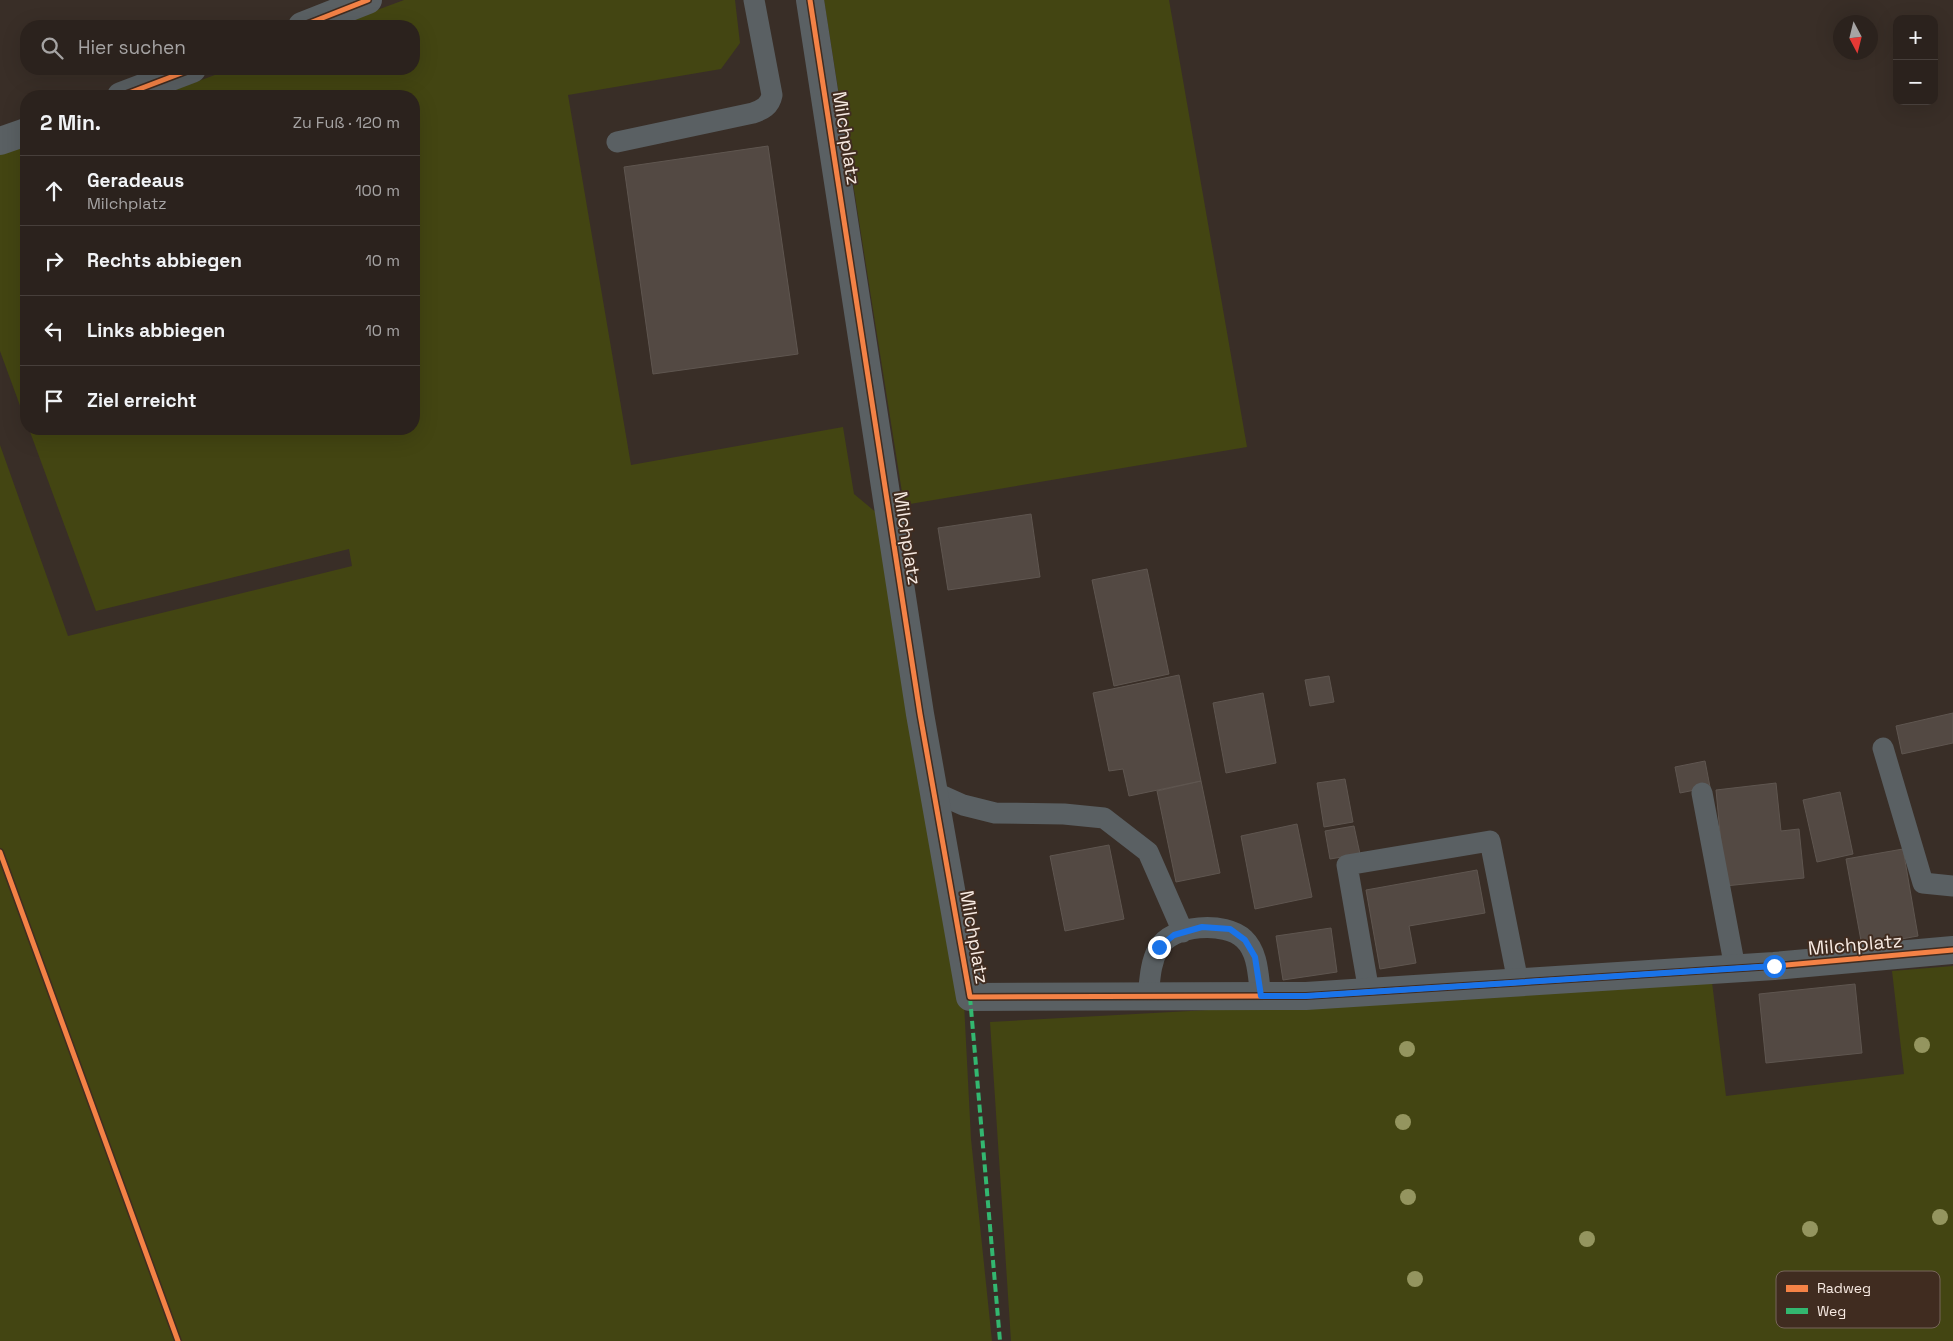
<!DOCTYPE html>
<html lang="de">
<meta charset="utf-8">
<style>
:root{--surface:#2b221d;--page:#332a26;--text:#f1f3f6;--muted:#a6a4a4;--line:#473f3b}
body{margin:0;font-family:"Space Grotesk",sans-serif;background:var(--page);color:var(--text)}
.controls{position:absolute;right:15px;top:15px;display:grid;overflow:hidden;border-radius:10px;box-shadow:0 5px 20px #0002}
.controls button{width:45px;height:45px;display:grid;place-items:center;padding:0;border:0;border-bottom:1px solid var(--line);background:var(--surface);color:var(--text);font:25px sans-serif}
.compass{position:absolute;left:1833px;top:15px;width:45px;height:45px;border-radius:50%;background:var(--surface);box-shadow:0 5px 20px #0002;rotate:173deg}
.stop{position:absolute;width:15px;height:15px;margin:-11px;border:4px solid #1a73e8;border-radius:50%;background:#fff}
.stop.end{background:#1a73e8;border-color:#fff;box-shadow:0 1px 5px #0008}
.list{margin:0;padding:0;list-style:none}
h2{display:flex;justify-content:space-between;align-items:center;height:65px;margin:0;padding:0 20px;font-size:21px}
h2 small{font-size:16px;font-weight:400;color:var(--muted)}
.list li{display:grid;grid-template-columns:32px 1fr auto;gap:15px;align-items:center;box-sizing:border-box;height:70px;padding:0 20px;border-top:1px solid var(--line)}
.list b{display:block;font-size:19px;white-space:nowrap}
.list p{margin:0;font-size:16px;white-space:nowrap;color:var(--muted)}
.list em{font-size:16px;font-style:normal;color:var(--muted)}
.icon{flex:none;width:28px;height:28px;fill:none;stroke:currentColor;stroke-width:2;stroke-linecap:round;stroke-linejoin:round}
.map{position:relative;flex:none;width:1953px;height:1341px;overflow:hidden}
.search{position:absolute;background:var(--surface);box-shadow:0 5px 20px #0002;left:20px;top:20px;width:400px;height:55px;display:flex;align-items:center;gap:12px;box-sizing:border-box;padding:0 18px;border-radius:20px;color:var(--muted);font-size:19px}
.panel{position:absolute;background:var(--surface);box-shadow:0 5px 20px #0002;left:20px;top:90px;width:400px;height:345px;border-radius:20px}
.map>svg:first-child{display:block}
.green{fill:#434512}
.building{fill:#534943;stroke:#5f5650}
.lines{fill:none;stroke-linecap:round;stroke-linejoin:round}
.lane{stroke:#5a6063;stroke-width:21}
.street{stroke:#5a6063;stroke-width:28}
.quiet{stroke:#33b770;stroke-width:4;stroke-dasharray:8 4;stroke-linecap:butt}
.cycleway-casing{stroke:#402c20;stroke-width:8}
.cycleway{stroke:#f48246;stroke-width:5}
.tree{fill:#94955f}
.route{stroke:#1a73e8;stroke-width:6}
.labels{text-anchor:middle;stroke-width:4;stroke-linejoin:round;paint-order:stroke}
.street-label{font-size:19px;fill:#f7eae2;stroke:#402c20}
.key{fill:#402c20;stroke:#77655a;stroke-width:1}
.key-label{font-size:14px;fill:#f7eae2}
</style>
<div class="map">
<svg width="1953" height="1341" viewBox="0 0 1953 1341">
<rect width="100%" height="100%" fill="#392e27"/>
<path class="green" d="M404,0H735L740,43L721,69L568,95L631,465L843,427L854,494L884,519L964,1003L971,1139L992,1341H0V445L68,636L352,566L349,549L96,611L29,429H414V96H158L231,69H414V26H334Z
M824,0H1169L1247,447L904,505Z
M26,140V422L0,351V148Z
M1953,966V1341H1011L990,1022L1712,982L1726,1096L1904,1074L1892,971Z"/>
<path class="building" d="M768,146L798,354L653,374L624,167Z
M1031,514L1040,577L948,590L938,528Z
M1147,569L1169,674L1114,686L1092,580Z
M1179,675L1201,781L1129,796L1123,769L1109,771L1093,693Z
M1329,676L1334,702L1310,706L1305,680Z
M1263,693L1276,763L1226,773L1213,703Z
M1953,713V743L1902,754L1896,726Z
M1705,761L1710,787L1680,793L1675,767Z
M1345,779L1353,822L1324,827L1317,783Z
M1201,781L1220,873L1176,882L1157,791Z
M1776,783L1781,831L1799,829L1804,878L1725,886L1716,790Z
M1840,792L1853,854L1817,862L1803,800Z
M1297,824L1312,897L1255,909L1241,836Z
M1354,826L1360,854L1330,859L1325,831Z
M1109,845L1124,919L1065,931L1050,856Z
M1903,849L1918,936L1862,946L1846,859Z
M1477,870L1485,913L1409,926L1416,963L1380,969L1366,890Z
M1331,928L1337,972L1283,980L1276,936Z
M1855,984L1862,1053L1766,1063L1759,994Z"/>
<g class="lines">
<path class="lane" d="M617,142L753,113C762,110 770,106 772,95L754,0
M1883,748L1923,883L1953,886
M934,792L963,805L995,813L1064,814L1104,818L1148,852L1183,932
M1702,793L1735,968
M1369,992L1347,865L1490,841L1518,982
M1148,997C1150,980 1150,964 1158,949C1171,924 1226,921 1244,939C1259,953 1258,978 1261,997"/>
<path class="street" d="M810,0L920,714L970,997L1306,996L1774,966L1953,950
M302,26L368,0
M121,96L192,69
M0,141L26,132"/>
<path class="quiet" d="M970,997L1000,1341"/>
<defs>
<path id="cycleway" d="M810,0L920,714L970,997L1306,996L1774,966L1953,950
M302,26L368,0
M121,96L192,69
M0,852L178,1341"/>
</defs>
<use href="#cycleway" class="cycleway-casing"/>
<use href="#cycleway" class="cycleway"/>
</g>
<g class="tree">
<circle cx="1922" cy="1045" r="8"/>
<circle cx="1407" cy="1049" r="8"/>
<circle cx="1403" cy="1122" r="8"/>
<circle cx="1408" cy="1197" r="8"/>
<circle cx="1940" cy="1217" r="8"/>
<circle cx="1810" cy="1229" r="8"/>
<circle cx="1587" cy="1239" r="8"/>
<circle cx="1415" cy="1279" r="8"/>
</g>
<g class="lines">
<path class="route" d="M1159,947L1174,935L1202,927L1230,929L1245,940L1255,957L1261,996H1306L1774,966"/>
</g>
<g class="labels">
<g class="street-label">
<text transform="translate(847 138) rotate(81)" y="7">Milchplatz</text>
<text transform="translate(908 538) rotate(81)" y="7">Milchplatz</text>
<text transform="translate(975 937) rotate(80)" y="7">Milchplatz</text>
<text transform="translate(1855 944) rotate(-5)" y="7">Milchplatz</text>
</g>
</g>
<rect x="1776" y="1271" width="164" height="57" rx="8" class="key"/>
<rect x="1786" y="1285" width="22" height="7" fill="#f48246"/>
<rect x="1786" y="1308" width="22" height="6" fill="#33b770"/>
<g class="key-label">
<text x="1817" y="1293">Radweg</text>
<text x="1817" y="1316">Weg</text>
</g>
</svg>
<div class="controls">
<button>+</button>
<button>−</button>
</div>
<svg class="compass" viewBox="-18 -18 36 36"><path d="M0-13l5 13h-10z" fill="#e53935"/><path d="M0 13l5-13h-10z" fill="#a6a4a4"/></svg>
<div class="stop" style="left:1774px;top:966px"></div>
<div class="stop end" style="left:1159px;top:947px"></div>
<div class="search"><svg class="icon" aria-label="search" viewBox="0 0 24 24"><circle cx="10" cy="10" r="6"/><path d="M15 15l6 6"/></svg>Hier suchen</div>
<section class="panel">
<h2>2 Min.<small>Zu Fuß · 120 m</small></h2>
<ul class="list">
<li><svg class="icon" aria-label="ahead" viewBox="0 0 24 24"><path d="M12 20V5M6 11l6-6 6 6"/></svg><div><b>Geradeaus</b><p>Milchplatz</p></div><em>100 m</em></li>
<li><svg class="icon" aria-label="right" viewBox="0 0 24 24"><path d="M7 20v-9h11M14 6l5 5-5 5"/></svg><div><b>Rechts abbiegen</b></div><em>10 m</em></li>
<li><svg class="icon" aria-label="left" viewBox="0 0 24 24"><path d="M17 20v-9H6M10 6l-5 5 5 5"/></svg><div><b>Links abbiegen</b></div><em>10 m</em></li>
<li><svg class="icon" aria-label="arrive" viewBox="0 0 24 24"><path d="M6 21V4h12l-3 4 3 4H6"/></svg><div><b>Ziel erreicht</b></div></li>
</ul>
</section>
</div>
